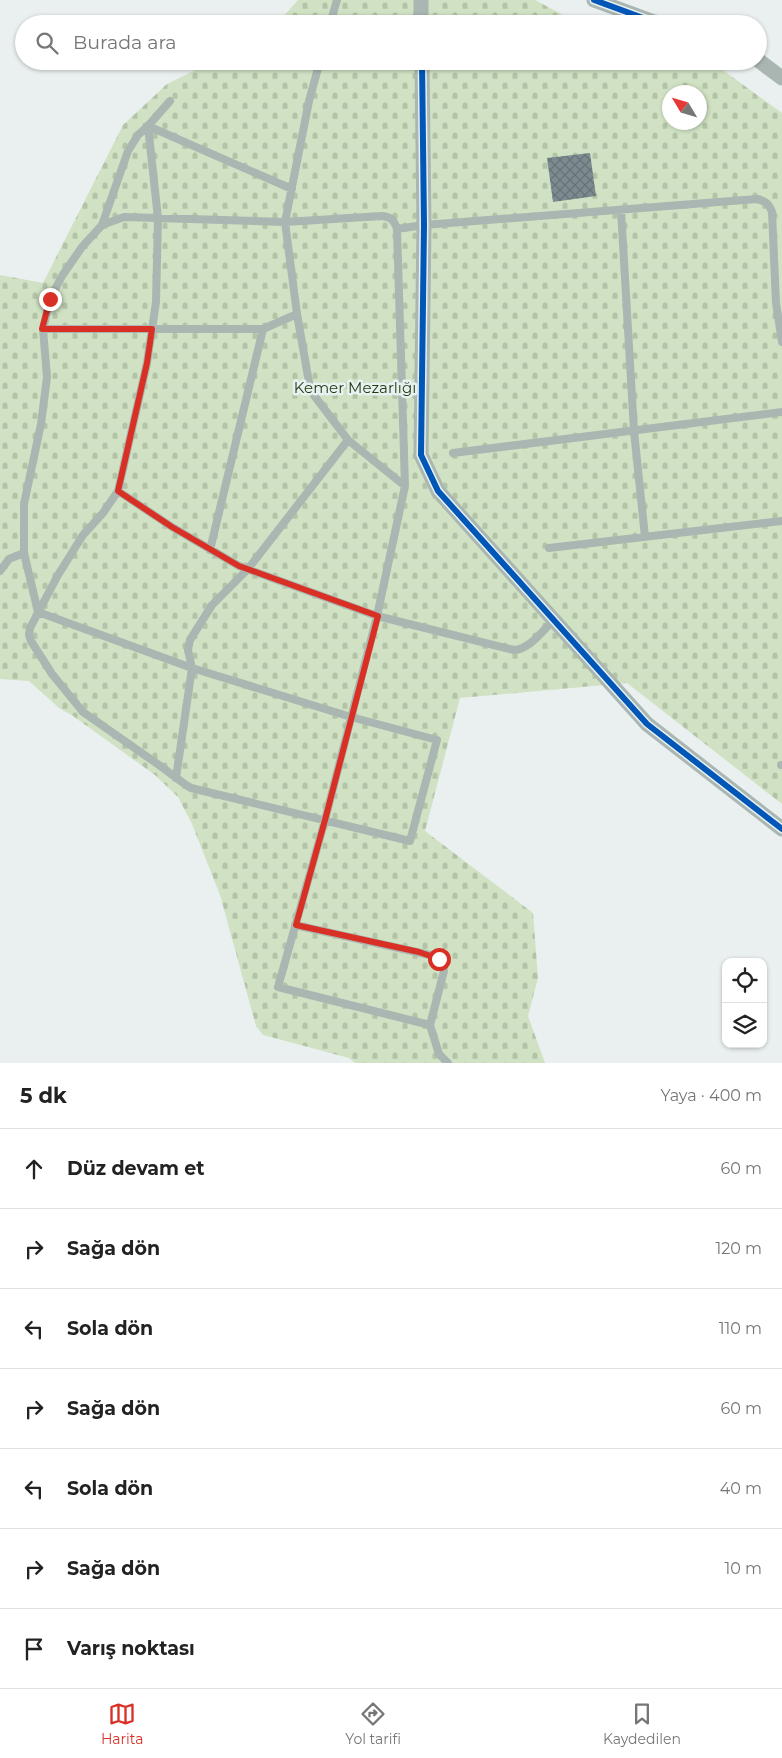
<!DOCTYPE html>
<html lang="tr">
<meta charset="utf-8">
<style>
:root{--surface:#fff;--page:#f2f2f2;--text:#222;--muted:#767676;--line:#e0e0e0;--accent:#d93025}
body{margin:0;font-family:Montserrat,sans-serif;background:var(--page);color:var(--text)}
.controls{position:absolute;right:15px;bottom:15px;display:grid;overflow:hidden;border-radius:10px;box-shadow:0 1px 4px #0004}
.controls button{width:45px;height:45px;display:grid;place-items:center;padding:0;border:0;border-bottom:1px solid var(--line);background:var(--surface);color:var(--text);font:25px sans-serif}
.compass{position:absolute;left:662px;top:85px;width:45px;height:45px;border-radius:50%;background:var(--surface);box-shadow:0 1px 4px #0004;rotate:308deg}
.stop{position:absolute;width:15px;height:15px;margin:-11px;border:4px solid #d93025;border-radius:50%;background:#fff}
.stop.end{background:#d93025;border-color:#fff;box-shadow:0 1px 5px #0008}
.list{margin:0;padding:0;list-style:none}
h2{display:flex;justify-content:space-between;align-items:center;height:65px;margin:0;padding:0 20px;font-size:21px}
h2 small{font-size:16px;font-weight:400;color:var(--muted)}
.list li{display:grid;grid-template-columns:32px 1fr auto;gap:15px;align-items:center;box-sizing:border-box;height:80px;padding:0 20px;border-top:1px solid var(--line)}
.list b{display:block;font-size:19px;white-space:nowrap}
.list em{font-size:16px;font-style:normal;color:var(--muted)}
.icon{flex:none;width:28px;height:28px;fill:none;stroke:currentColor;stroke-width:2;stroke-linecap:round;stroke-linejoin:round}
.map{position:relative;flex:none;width:782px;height:1063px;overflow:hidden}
.search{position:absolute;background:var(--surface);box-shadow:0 1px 4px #0004;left:15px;right:15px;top:15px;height:55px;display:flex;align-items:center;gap:12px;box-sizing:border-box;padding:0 18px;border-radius:28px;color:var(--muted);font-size:19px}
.sheet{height:625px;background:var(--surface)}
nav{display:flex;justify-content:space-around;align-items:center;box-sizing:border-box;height:70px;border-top:1px solid var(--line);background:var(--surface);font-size:14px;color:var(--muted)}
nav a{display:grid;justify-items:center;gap:2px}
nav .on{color:var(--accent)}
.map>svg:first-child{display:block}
.cemetery{fill:url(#cemetery-stones);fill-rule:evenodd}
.building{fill:url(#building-cross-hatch)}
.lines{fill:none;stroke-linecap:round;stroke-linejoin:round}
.service{stroke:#a9b6b1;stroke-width:8}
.minor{stroke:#a9b6b1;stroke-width:15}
.cycleway-casing{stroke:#e8f1f2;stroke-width:9}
.cycleway{stroke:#0057b8;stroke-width:6}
.route{stroke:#d93025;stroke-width:6}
.labels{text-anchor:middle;stroke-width:5;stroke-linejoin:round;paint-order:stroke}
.park-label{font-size:15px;fill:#273b0f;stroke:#e8f1f2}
</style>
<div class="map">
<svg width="782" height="1063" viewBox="0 0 782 1063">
<defs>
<pattern id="cemetery-stones" width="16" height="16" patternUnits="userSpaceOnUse" patternTransform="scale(1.25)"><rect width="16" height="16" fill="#d0e2c3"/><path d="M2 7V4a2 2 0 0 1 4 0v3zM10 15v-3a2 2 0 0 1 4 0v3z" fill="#b3c3a8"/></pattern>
<pattern id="building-cross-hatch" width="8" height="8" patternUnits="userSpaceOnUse" patternTransform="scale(1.25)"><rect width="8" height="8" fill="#7d8b90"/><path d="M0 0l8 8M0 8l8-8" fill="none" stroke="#677377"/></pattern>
</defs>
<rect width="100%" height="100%" fill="#eaeff0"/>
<path class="cemetery" d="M298,0H535L580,24H273L282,18Z
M214,61H696L720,68L782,113V804L627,683L460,698L425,831L533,913L538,978L528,1016L545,1063H355L349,1058L263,1035L256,1026L220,895L192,824L178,797L155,775L73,716L59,708L29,681L0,679V275L43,283L123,125L167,84ZM670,92H700V122H670Z"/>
<path class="building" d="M590,153L596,196L553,202L547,158Z"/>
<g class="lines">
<path class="service" d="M330,24L337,0
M320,61L309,101L285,222L297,314L310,388L313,394L348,440L405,486
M621,210L634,431L645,537
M102,225L128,151L138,135L148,126L292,189
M397,229L424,225L757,199C766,201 769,204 772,212L776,303L782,342
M43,329H263
M453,453L782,412
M118,491L147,363L156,302L158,218L148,126L170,101
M549,548L782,521
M210,550L263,329L297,314
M0,571L9,559L24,553
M38,612L24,553V504L41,424L47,377L43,329L50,299L62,276L82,247L102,225L124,217L285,222L382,216C391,217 394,220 397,229L405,486L377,616L325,820L278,987L430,1025L439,1054L448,1063
M38,612L192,668L351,717L437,740L410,841L191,788L186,785L159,765L83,712L52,674L31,641L29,635L30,628L58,575L83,535L103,513L118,491L172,527L239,566L377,616L514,650C530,649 542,631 553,621
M781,765H782
M176,778L192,668L188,650L190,640L212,605L248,569L348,440
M295,925L430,955L439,959L443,966L444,971L430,1025"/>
<path class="minor" d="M421,0V24
M594,0L654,22L668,24
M758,60L782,78
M422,61L424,225L421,455L438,491L647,724L782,829"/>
<defs>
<path id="cycleway" d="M594,0L654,22L668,24
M422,61L424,225L421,455L438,491L647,724L782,829"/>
</defs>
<use href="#cycleway" class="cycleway-casing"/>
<use href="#cycleway" class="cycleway"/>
</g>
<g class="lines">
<path class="route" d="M50,299L42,329H152L147,363L118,491L172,527L239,566L378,616L325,820L296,925L419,952L439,959"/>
</g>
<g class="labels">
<g class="park-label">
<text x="355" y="393">Kemer Mezarlığı</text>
</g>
</g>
</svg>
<div class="controls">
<button><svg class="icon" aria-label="locate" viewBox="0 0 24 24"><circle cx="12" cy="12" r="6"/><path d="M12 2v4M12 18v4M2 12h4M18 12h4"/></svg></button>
<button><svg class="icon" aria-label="layers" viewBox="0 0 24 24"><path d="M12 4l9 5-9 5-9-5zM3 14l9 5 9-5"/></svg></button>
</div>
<svg class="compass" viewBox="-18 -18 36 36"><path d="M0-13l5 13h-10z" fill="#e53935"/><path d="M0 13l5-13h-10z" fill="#767676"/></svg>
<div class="stop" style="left:439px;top:959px"></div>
<div class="stop end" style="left:50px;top:299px"></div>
<div class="search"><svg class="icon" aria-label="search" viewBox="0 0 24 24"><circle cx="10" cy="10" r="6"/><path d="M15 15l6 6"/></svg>Burada ara</div>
</div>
<section class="sheet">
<h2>5 dk<small>Yaya · 400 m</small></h2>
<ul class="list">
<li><svg class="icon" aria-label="ahead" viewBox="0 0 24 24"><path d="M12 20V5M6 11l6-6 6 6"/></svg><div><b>Düz devam et</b></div><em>60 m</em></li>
<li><svg class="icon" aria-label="right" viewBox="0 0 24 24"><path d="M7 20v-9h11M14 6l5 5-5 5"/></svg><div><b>Sağa dön</b></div><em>120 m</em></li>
<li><svg class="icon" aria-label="left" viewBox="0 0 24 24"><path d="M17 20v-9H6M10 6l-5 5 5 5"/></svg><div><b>Sola dön</b></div><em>110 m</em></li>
<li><svg class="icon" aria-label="right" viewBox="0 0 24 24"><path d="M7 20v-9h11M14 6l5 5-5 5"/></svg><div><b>Sağa dön</b></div><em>60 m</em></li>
<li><svg class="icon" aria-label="left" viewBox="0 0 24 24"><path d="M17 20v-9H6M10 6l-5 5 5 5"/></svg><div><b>Sola dön</b></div><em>40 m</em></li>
<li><svg class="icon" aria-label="right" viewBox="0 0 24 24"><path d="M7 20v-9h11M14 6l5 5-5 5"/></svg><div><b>Sağa dön</b></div><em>10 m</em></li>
<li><svg class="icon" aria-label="arrive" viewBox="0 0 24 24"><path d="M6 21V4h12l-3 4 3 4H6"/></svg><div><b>Varış noktası</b></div></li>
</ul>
</section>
<nav>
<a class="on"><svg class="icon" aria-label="map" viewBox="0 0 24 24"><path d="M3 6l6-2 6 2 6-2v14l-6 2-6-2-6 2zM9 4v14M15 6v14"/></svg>Harita</a>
<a><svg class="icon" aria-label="directions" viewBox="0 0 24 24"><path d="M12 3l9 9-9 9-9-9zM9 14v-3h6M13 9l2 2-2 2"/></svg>Yol tarifi</a>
<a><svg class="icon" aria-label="saved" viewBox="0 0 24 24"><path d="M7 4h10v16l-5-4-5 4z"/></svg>Kaydedilen</a>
</nav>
